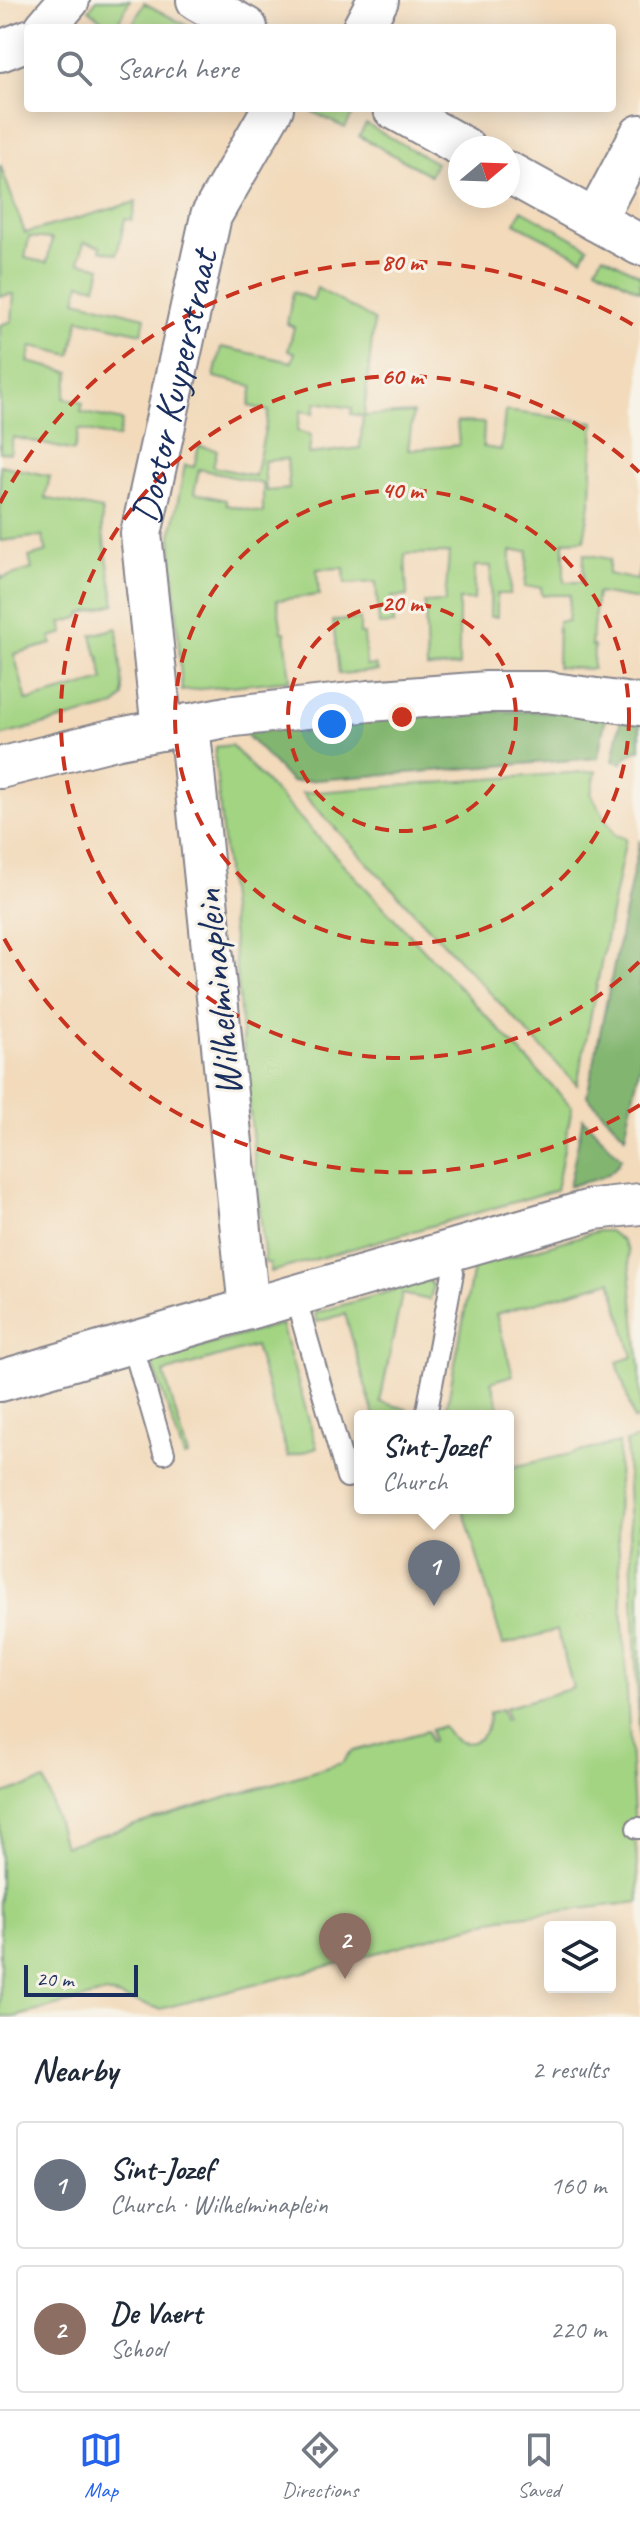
<!DOCTYPE html>
<meta charset="utf-8">
<style>
:root{--surface:#fff;--page:#f6f6f7;--text:#1f2937;--muted:#747a83;--line:#e0e1e3;--accent:#2563eb}
body{margin:0;font-family:Caveat,sans-serif;background:var(--page);color:var(--text)}
.controls{position:absolute;right:24px;bottom:24px;display:grid;overflow:hidden;border-radius:8px;box-shadow:0 4px 20px #0003}
.controls button{width:72px;height:72px;display:grid;place-items:center;padding:0;border:0;border-bottom:2px solid var(--line);background:var(--surface);color:var(--text);font:40px sans-serif}
.compass{position:absolute;left:448px;top:136px;width:72px;height:72px;border-radius:50%;background:var(--surface);box-shadow:0 4px 20px #0003;rotate:71deg}
.scale{position:absolute;left:24px;bottom:20px;width:114px;box-sizing:border-box;padding-left:8px;border:4px solid #1b2f5e;border-top:0;font-size:22px;line-height:28px;white-space:nowrap;color:#1b2f5e;-webkit-text-stroke:6px #f7f3e8;paint-order:stroke}
.you{position:absolute;left:332px;top:724px;width:28px;height:28px;margin:-20px;border:6px solid #fff;border-radius:50%;background:#1a73e8;box-shadow:0 0 0 12px #1a73e833}
.badge{display:grid;place-items:center;width:52px;height:52px;border-radius:50%;background:var(--accent);color:#fff;font-size:26px;font-weight:700}
.pin{position:absolute;translate:-50% -66px;filter:drop-shadow(0 2px 4px #0008)}
.pin::after{content:'';position:absolute;top:42px;width:28px;height:24px;background:inherit;clip-path:polygon(0 0,100% 0,50% 100%)}
.popup{position:absolute;left:354px;top:1410px;width:160px;height:104px;box-sizing:border-box;display:grid;place-content:center;border-radius:8px;background:var(--surface);filter:drop-shadow(0 2px 6px #0005);font-size:26px;white-space:nowrap;color:var(--muted)}
.popup b{font-size:30px;color:var(--text)}
.popup::after{content:'';position:absolute;left:50%;top:100%;margin-left:-16px;border:16px solid transparent;border-top-color:var(--surface)}
.list{margin:0;padding:0;list-style:none}
h2{display:flex;justify-content:space-between;align-items:center;height:104px;margin:0;padding:0 32px;font-size:34px}
h2 small{font-size:26px;font-weight:400;color:var(--muted)}
.list li{display:grid;grid-template-columns:52px 1fr auto;gap:24px;align-items:center;box-sizing:border-box;height:128px;margin:0 16px 16px;padding:0 16px;border:2px solid var(--line);border-radius:8px}
.list b{display:block;font-size:30px;white-space:nowrap}
.list p{margin:0;font-size:26px;white-space:nowrap;color:var(--muted)}
.list em{font-size:26px;font-style:normal;color:var(--muted)}
.icon{flex:none;width:44px;height:44px;fill:none;stroke:currentColor;stroke-width:2;stroke-linecap:round;stroke-linejoin:round}
.map{position:relative;flex:none;width:640px;height:2017px;overflow:hidden}
.search{position:absolute;background:var(--surface);box-shadow:0 4px 20px #0003;left:24px;right:24px;top:24px;height:88px;display:flex;align-items:center;gap:20px;box-sizing:border-box;padding:0 28px;border-radius:8px;color:var(--muted);font-size:30px}
.sheet{height:392px;background:var(--surface)}
nav{display:flex;justify-content:space-around;align-items:center;box-sizing:border-box;height:112px;border-top:2px solid var(--line);background:var(--surface);font-size:22px;color:var(--muted)}
nav a{display:grid;justify-items:center;gap:4px}
nav .on{color:var(--accent)}
.map>svg:first-child{display:block}
.green{fill:#a3d482;stroke:#5f8270;stroke-width:2;fill-rule:evenodd}
.forest{fill:#82b670;stroke:#4e7267;stroke-width:2}
.lines{fill:none;stroke-linecap:round;stroke-linejoin:round}
.service-casing{stroke:#86848c;stroke-width:24}
.minor-casing{stroke:#86848c;stroke-width:44}
.service{stroke:#fff;stroke-width:20}
.minor{stroke:#fff;stroke-width:40}
.ring{fill:none;stroke:#c8321e;stroke-width:4;stroke-dasharray:14 10}
.labels{text-anchor:middle;stroke-width:6;stroke-linejoin:round;paint-order:stroke}
.street-label{font-size:40px;fill:#1b2f5e;stroke:#f7f3e8}
.centre{fill:#c8321e;stroke:#f7f3e8;stroke-width:4}
.ring-label{font-size:24px;text-anchor:middle;font-weight:bold;fill:#c8321e;stroke:#f7f3e8;stroke-width:6;stroke-linejoin:round;paint-order:stroke}
</style>
<div class="map">
<svg width="640" height="2017" viewBox="0 0 640 2017">
<rect width="100%" height="100%" fill="#f7f3e8"/>
<filter id="ink" filterUnits="userSpaceOnUse"><feTurbulence type="fractalNoise" baseFrequency=".0125" numOctaves="2"/><feDisplacementMap in="SourceGraphic" scale="16" xChannelSelector="R" yChannelSelector="G"/><feConvolveMatrix kernelMatrix="1 2 1 2 8 2 1 2 1" color-interpolation-filters="sRGB"/></filter>
<filter id="wash" filterUnits="userSpaceOnUse"><feTurbulence type="fractalNoise" baseFrequency=".006" numOctaves="4" result="noise"/><feDisplacementMap in="SourceGraphic" scale="32" xChannelSelector="R" yChannelSelector="G"/><feGaussianBlur stdDeviation="1.8" result="paint"/><feColorMatrix in="noise" values="0 0 0 0 0 0 0 0 0 0 0 0 0 0 0 0 0 1.4 0 .05"/><feComposite in="paint" operator="in"/></filter>
<g filter="url(#wash)">
<rect width="100%" height="100%" fill="#f2dabb"/>
<path class="green" d="M97,0H130L115,28H112L89,10Z
M144,3L191,28H131Z
M313,108H356L345,128L311,111Z
M366,124L436,163L430,175L359,136Z
M0,164L25,233L136,202L132,220L125,219L117,254L100,250L101,246L84,242L79,262L101,267L96,287L80,283L76,300L145,317L142,333L79,319L71,355L32,346L28,362L70,372L64,398L83,403L81,412L122,421L118,438L79,429L74,451L13,437L10,453L0,452V325L12,321L14,294L0,296ZM29,237L52,239L47,263L25,258Z
M522,210L588,247L582,258L515,223Z
M603,255L640,275V291L596,267Z
M317,288L374,320L364,416L413,413L408,450L459,445L457,422L484,423L483,447L501,450L505,411L594,422L591,497L584,540L564,541V582H583L584,554L610,559L608,574L637,580L640,566V600L597,593L591,645L594,646L593,669L557,667L558,622L568,621L570,595H542L541,587H525L528,551H511L510,594H497V617H490L491,566H475L474,600H459V666L427,668L425,603L445,602L449,553L405,554L407,596L392,597L394,624L379,625L376,582L345,584L344,568L317,569L319,595L277,600L282,632H285L290,680L182,691L171,536L185,465L194,467L199,446L217,450L213,467L255,476L269,411L249,406L253,386L214,377L221,347L292,362L295,352L288,351L294,327L287,324L293,292L313,300ZM316,402L352,408L351,414L363,416L360,448L309,454L311,435L297,431L301,411L314,413ZM287,459L289,489L266,491L264,461ZM199,469L263,484V513L226,505V500L194,493Z
M0,465L50,476L45,498L102,510V529L115,604L81,614V617L61,623L64,633L50,637L52,644L14,654L27,701L104,680L99,659L100,658L97,655L92,635L117,628L123,688V697L115,706L0,736V574L2,578L32,569L29,557L47,552L42,536L0,541Z
M360,619V634H364L366,666L375,665L378,671L339,674L333,621Z
M231,745L572,1107L556,1190L271,1272L270,1263H265L215,759L216,747Z
M596,771L591,794L615,835L626,838L577,1085L302,793Z
M598,1231H609L622,1241L628,1251L640,1369V1418L634,1420L617,1362L633,1357L611,1281L496,1314L513,1375L491,1382L502,1416H445L473,1268Z
M429,1280L433,1287L430,1300L402,1294L380,1402L407,1409L405,1416H374L345,1314L317,1322L315,1313Z
M281,1324L317,1448L288,1457L255,1346L164,1373L188,1456L184,1457L152,1361Z
M640,1438V1751L626,1442Z
M619,1443L617,1518L639,1902L501,1918L332,1965L160,2009L106,1993L14,2017H0V1795L45,1781L64,1846L342,1763L351,1752L427,1731L430,1741H433L431,1730L443,1726C459,1754 490,1745 489,1713L502,1709L505,1720L508,1718L505,1708L573,1688L557,1630L503,1645L463,1508H508V1468Z"/>
<path class="forest" d="M480,711L564,712L606,716L598,758L291,782L244,732Z
M621,718L640,721V750H636L624,759L622,763L613,761Z
M640,839V1064L625,1136L587,1096Z
M583,1118L621,1158C613,1180 588,1180 569,1186Z"/>
</g>
<g filter="url(#ink)">
<g class="lines">
<defs>
<path id="service" d="M295,1296L347,1477L360,1473
M132,1343L164,1453
M426,1416L453,1273L448,1251
M637,1828H640"/>
<g id="minor">
<path d="M197,0L247,28"/>
<path d="M45,28L69,0"/>
<path d="M363,28L378,0"/>
<path d="M0,51L28,40"/>
<path d="M393,108L465,148"/>
<path d="M508,172L640,245"/>
<path d="M595,220L640,135"/>
<path d="M189,724L249,1309"/>
<path id="s1" d="M162,730L141,534L211,216L273,108"/>
<path d="M0,768L115,739L226,717L369,701L487,692H546L640,705"/>
<path d="M0,1381L594,1209L640,1204"/>
</g>
</defs>
<use href="#service" class="service-casing"/>
<use href="#minor" class="minor-casing"/>
<use href="#service" class="service"/>
<use href="#minor" class="minor"/>
</g>
</g>
<g class="ring">
<circle cx="402" cy="717" r="114"/>
<circle cx="402" cy="717" r="227"/>
<path d="M639 962A341 341 0 1 1 639 472"/>
<path d="M640 1105A455 455 0 0 1 0 931M0 503A455 455 0 0 1 640 329"/>
</g>
<g class="labels">
<g class="street-label">
<text dy="14" stroke="none"><textPath href="#s1" startOffset="348">Doctor Kuyperstraat</textPath></text>
<text transform="translate(217 993) rotate(-96)" y="14">Wilhelminaplein</text>
</g>
</g>
<circle cx="402" cy="717" r="12" class="centre"/>
<g class="ring-label">
<text x="402" y="270">80 m</text>
<text x="402" y="384">60 m</text>
<text x="402" y="498">40 m</text>
<text x="402" y="611">20 m</text>
</g>
</svg>
<div class="controls">
<button><svg class="icon" aria-label="layers" viewBox="0 0 24 24"><path d="M12 4l9 5-9 5-9-5zM3 14l9 5 9-5"/></svg></button>
</div>
<svg class="compass" viewBox="-18 -18 36 36"><path d="M0-13l5 13h-10z" fill="#e53935"/><path d="M0 13l5-13h-10z" fill="#747a83"/></svg>
<div class="scale">20 m</div>
<div class="you"></div>
<div class="pin badge" style="left:434px;top:1606px;background:#6b7280">1</div>
<div class="popup"><b>Sint-Jozef</b>Church</div>
<div class="pin badge" style="left:345px;top:1979px;background:#8d6e63">2</div>
<div class="search"><svg class="icon" aria-label="search" viewBox="0 0 24 24"><circle cx="10" cy="10" r="6"/><path d="M15 15l6 6"/></svg>Search here</div>
</div>
<section class="sheet">
<h2>Nearby<small>2 results</small></h2>
<ul class="list">
<li><span class="badge" style="background:#6b7280">1</span><div><b>Sint-Jozef</b><p>Church · Wilhelminaplein</p></div><em>160 m</em></li>
<li><span class="badge" style="background:#8d6e63">2</span><div><b>De Vaert</b><p>School</p></div><em>220 m</em></li>
</ul>
</section>
<nav>
<a class="on"><svg class="icon" aria-label="map" viewBox="0 0 24 24"><path d="M3 6l6-2 6 2 6-2v14l-6 2-6-2-6 2zM9 4v14M15 6v14"/></svg>Map</a>
<a><svg class="icon" aria-label="directions" viewBox="0 0 24 24"><path d="M12 3l9 9-9 9-9-9zM9 14v-3h6M13 9l2 2-2 2"/></svg>Directions</a>
<a><svg class="icon" aria-label="saved" viewBox="0 0 24 24"><path d="M7 4h10v16l-5-4-5 4z"/></svg>Saved</a>
</nav>
